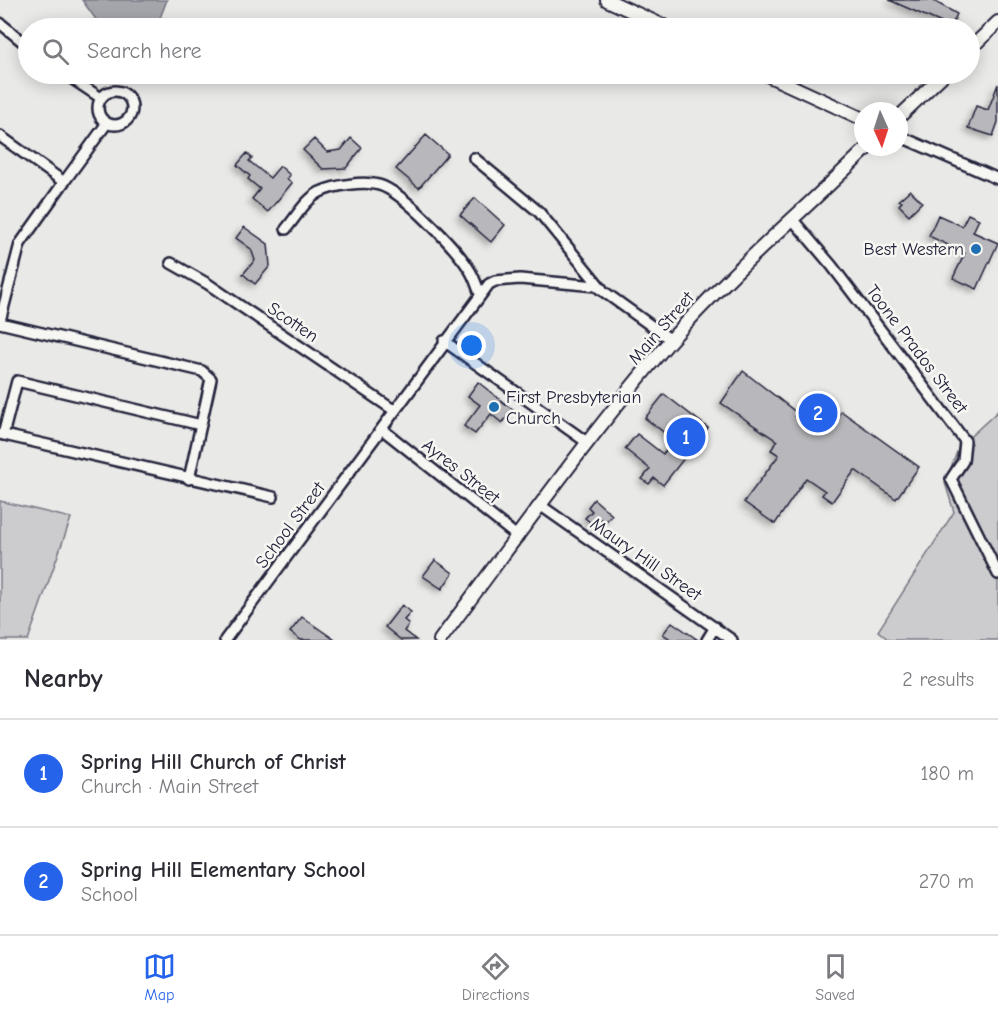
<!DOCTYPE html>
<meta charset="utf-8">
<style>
:root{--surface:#fff;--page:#f7f7f7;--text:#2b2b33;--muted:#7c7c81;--line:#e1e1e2;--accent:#2563eb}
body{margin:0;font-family:"Comic Neue",sans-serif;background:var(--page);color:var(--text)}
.compass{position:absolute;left:854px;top:102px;width:54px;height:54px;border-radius:50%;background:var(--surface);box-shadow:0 3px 15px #0003;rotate:177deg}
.you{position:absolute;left:472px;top:346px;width:21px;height:21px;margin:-15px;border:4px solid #fff;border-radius:50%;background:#1a73e8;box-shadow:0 0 0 9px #1a73e833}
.badge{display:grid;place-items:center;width:39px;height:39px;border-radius:50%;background:var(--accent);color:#fff;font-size:20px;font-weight:700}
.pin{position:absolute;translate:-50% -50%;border:3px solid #fff;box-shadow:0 2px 6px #0006}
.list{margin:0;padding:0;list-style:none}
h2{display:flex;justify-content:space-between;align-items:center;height:78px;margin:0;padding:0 24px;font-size:26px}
h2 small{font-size:20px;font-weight:400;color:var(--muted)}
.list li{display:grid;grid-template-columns:39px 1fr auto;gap:18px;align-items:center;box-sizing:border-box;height:108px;padding:0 24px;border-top:2px solid var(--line)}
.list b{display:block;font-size:22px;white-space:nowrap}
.list p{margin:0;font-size:20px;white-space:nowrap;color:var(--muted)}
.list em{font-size:20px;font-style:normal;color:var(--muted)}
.icon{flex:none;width:33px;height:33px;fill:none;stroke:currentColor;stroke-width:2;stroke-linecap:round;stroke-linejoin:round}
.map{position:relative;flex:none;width:998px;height:640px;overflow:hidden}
.search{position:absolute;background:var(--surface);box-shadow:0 3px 15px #0003;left:18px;right:18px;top:18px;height:66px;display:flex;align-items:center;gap:15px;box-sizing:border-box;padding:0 21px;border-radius:33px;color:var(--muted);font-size:22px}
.sheet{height:294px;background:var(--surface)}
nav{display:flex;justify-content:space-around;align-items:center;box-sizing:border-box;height:84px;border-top:2px solid var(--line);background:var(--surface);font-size:16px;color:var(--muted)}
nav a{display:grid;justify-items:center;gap:3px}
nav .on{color:var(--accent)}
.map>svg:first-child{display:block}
.green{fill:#ccccce;stroke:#777784;stroke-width:1.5}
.water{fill:#a5a5ac;stroke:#71717f;stroke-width:1.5}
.building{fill:#b8b8bc;stroke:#22223b;stroke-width:1.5;filter:url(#shadow)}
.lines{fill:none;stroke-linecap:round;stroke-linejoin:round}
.minor-casing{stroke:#22223b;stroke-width:14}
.major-casing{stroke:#22223b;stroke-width:16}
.minor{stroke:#f6f6f2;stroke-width:9}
.major{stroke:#f6f6f2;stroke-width:12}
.poi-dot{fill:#1f6fb2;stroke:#f6f6f2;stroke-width:2}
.labels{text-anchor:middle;stroke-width:5;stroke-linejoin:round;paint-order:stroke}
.poi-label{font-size:18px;fill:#22223b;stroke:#f6f6f2;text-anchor:end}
.street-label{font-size:18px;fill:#22223b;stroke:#f6f6f2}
</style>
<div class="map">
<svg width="998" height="640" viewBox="0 0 998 640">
<defs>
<filter id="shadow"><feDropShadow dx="-3.5" dy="3.5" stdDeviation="3" flood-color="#0004"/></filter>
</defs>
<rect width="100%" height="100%" fill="#e9e9e7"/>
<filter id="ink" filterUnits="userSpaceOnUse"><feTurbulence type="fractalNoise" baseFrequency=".0167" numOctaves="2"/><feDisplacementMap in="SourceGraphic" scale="12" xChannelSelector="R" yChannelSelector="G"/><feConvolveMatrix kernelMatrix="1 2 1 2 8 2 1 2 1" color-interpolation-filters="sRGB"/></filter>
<g filter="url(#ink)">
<path class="green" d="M998,411V640H889L878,631L954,512L945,483L959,447Z
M0,501L71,518L28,640H0Z"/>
<path class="water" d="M82,0H167L156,28H102Z"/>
<path class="building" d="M889,0H932L957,14L951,27Z
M998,84V122L993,136L968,128L976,106L988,110Z
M426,135L448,154L419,188L396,169Z
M351,138L362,148L346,168L323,169L303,150L314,139L327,152L341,150Z
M247,153L252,158L249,161L270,178L280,166L290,175L287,179L292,183L268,212L252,199L260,189L248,179L250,176L237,165Z
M910,190L922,202L909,215L899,205L902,202L899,200Z
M475,198L505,225L491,242L460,215Z
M968,214L979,219L973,232L998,243L977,289L953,278L965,253L929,236L938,215L962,226Z
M244,227L268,244L270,266L255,284L243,274L255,260L251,249L236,238Z
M743,371L797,413L795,416L810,427L824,408L837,417L841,411L919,467L896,499L855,470L832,502L822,495L825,491L806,478L775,524L744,502L779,455L771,450L777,441L721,403Z
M478,382L513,410L502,423L491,414L475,434L464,426L480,405L468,396Z
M664,394L708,428L663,485L654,478L649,484L642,479L650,469L625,449L637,434L663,454L674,440L645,418Z
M594,499L612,515L605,522L601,519L595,526L585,518L592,511L588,507Z
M435,560L453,573L442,589L423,576Z
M402,605L411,612L404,620L409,624L404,631L416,640H401L385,627Z
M302,617L335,640H301L290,632Z
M672,622L698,640H672L663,634Z"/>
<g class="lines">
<defs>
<path id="minor" d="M0,23L28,46
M65,74L101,98
M98 108a17 17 0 1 1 34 0a17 17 0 1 1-34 0Z
M0,136L64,182L107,123
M899,136L998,179
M474,158L539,212L602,289
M793,220L832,266L965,441L963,461L951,479L998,574
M286,229C296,217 306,199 320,192C335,185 363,181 379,185C402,191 456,248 469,269C474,276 477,286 480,294
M171,263L208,284L395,411
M0,321L20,244L64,182
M0,323L202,371L211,379L189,479
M444,341L588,443
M383,430L518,537
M0,434L273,497
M3,435L17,381L201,425
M540,505L732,640
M225,640L489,284L495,281L520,279L596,286L671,340
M707,640L715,627"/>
<path id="major" d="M607,0L668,28
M970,49L998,22
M765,74L863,119
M899,117L944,74
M440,640C515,540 588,436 670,341C731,271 803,212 868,147"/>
</defs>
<use href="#minor" class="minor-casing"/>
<use href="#major" class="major-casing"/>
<use href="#minor" class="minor"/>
<use href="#major" class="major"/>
</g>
</g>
<g class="poi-dot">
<circle cx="976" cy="249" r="6"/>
<circle cx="494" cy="407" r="6"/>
</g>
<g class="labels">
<g class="poi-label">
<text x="964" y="255">Best Western</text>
<text x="506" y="403" text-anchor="start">First Presbyterian<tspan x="506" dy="21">Church</tspan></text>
</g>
<g class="street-label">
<text transform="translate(293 322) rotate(34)" y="6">Scotten</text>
<text transform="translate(661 328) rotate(-49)" y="6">Main Street</text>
<text transform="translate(917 349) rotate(53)" y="6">Toone Prados Street</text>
<text transform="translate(461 471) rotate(38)" y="6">Ayres Street</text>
<text transform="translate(290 525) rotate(-53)" y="6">School Street</text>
<text transform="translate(646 559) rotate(35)" y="6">Maury Hill Street</text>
</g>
</g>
</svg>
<svg class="compass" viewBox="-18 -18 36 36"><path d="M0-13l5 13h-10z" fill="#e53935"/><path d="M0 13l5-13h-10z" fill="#7c7c81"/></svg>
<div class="you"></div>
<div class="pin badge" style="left:686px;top:437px">1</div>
<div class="pin badge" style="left:818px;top:413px">2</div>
<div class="search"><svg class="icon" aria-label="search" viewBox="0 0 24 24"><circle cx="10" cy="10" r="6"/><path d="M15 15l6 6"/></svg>Search here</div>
</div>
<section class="sheet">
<h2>Nearby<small>2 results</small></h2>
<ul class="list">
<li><span class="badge">1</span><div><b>Spring Hill Church of Christ</b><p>Church · Main Street</p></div><em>180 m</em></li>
<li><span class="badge">2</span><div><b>Spring Hill Elementary School</b><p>School</p></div><em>270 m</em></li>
</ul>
</section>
<nav>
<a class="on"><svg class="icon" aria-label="map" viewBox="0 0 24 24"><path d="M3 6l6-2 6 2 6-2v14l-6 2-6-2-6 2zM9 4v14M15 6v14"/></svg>Map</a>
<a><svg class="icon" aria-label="directions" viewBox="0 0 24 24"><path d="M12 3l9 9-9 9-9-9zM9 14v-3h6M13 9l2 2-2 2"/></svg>Directions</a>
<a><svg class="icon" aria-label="saved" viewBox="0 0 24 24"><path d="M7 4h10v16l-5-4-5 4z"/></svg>Saved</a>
</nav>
